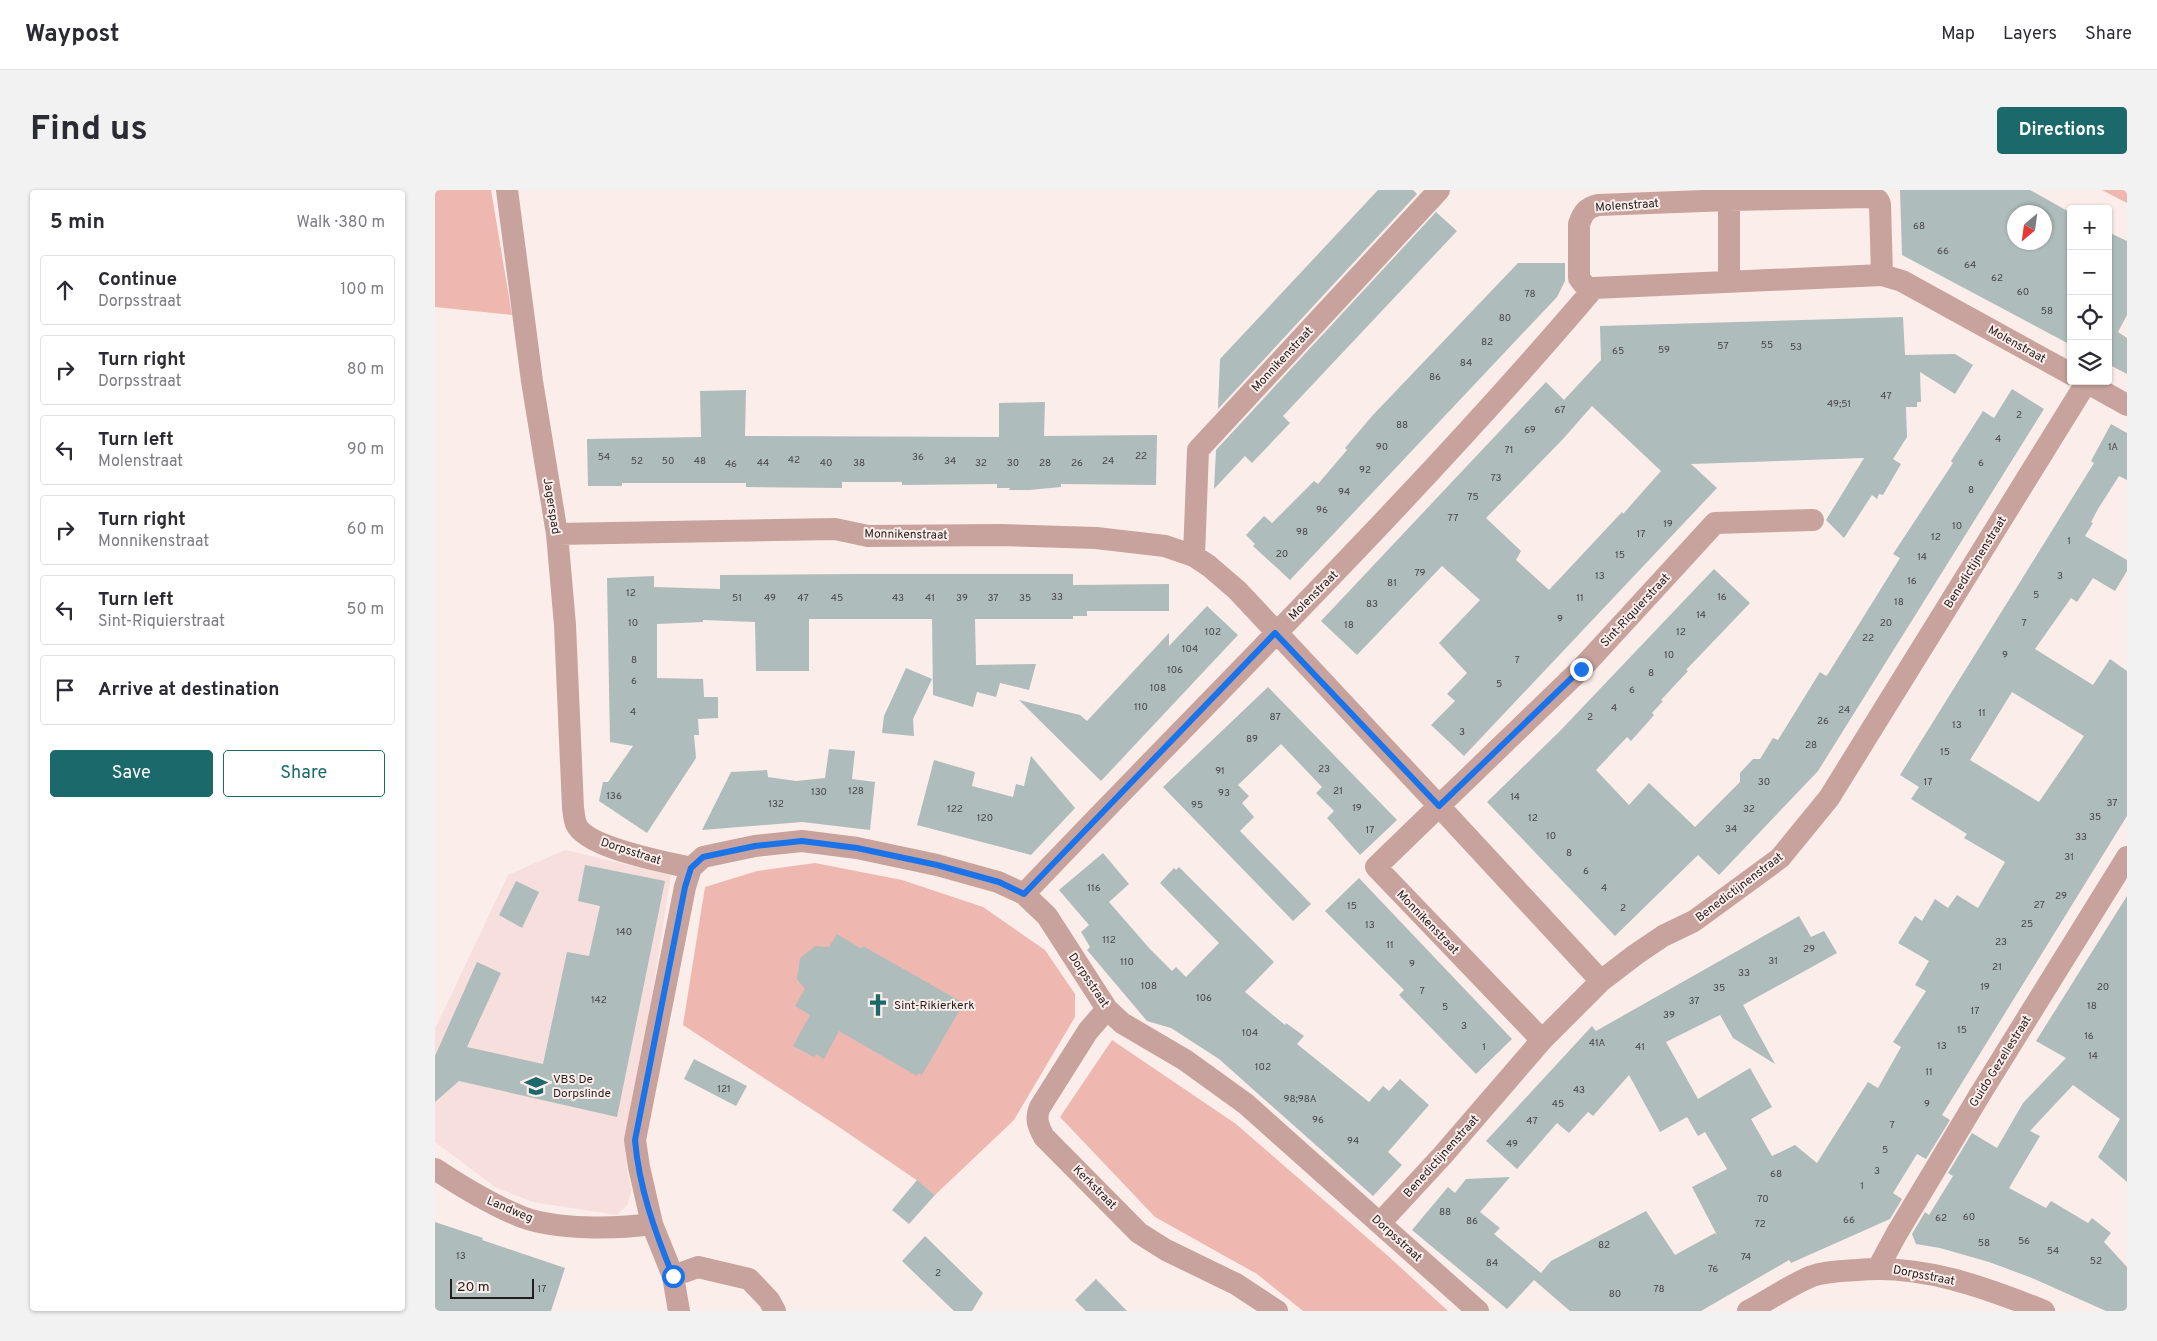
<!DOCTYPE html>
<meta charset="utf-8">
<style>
:root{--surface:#fff;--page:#f2f2f3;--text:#2b2b33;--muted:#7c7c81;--line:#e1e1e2;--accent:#1b696a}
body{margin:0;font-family:Overpass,sans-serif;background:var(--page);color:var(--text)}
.controls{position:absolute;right:15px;top:15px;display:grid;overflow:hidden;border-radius:5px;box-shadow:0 1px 4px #0004}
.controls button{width:45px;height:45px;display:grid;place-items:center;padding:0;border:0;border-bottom:1px solid var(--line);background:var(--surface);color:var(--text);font:25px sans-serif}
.compass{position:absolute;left:1572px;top:15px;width:45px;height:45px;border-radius:50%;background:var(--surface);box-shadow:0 1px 4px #0004;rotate:209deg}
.scale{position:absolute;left:15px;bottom:12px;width:84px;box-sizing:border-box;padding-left:5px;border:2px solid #231e1d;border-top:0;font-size:14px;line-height:18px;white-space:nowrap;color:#231e1d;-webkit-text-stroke:4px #fbedea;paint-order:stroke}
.stop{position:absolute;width:15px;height:15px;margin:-11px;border:4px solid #1a73e8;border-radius:50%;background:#fff}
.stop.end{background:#1a73e8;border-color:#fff;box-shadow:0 1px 5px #0008}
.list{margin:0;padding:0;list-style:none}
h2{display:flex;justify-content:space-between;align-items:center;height:65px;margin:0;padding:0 20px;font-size:21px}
h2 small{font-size:16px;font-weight:400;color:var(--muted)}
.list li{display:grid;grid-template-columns:32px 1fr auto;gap:15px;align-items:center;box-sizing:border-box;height:70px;margin:0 10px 10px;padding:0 10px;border:1px solid var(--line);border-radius:5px}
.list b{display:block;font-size:19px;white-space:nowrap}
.list p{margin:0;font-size:16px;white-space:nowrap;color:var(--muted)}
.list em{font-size:16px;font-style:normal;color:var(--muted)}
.actions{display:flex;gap:10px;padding:15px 20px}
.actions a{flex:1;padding:11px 0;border:1px solid var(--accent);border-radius:5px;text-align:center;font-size:18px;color:var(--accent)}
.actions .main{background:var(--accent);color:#fff}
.icon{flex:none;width:28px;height:28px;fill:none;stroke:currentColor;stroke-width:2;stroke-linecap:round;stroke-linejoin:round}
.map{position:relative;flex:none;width:1692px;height:1121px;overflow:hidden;border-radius:5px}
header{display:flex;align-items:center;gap:30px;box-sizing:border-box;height:70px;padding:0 25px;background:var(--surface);border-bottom:1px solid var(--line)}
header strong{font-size:24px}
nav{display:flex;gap:28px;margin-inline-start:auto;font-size:18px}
.intro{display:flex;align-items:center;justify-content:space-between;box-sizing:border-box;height:120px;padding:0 30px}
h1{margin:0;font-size:35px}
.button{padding:12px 22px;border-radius:5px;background:var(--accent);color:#fff;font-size:18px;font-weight:700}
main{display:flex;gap:30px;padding:0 30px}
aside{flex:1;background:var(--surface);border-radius:5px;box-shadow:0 1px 4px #0004}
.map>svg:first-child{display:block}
.built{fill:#f6dfdc}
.green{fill:#eeb8b0}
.building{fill:#aebcbc;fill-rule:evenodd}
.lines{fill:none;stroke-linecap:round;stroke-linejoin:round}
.street{stroke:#c8a39d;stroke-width:22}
.route{stroke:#1a73e8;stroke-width:6}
.labels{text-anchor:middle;stroke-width:4;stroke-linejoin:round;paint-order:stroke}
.number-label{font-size:10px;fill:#464645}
.street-label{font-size:12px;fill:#231e1d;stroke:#fbedea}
.poi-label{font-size:12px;fill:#231e1d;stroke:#fbedea;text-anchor:start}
</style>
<header>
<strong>Waypost</strong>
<nav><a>Map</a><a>Layers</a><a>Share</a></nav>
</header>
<div class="intro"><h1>Find us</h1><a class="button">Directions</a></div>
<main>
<aside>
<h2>5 min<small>Walk · 380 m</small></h2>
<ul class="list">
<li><svg class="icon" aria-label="ahead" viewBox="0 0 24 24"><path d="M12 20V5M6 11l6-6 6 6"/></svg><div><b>Continue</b><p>Dorpsstraat</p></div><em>100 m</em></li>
<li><svg class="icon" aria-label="right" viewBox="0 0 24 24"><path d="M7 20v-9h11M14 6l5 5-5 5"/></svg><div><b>Turn right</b><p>Dorpsstraat</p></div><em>80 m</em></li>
<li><svg class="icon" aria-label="left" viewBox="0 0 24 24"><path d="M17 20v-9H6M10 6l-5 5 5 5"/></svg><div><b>Turn left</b><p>Molenstraat</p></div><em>90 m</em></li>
<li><svg class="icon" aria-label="right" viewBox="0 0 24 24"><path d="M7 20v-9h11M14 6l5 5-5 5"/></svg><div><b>Turn right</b><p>Monnikenstraat</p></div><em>60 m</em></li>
<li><svg class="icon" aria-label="left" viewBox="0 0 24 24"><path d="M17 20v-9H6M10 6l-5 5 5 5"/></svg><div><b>Turn left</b><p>Sint-Riquierstraat</p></div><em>50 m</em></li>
<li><svg class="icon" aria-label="arrive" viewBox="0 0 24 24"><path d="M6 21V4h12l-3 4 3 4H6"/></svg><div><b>Arrive at destination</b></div></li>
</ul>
<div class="actions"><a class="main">Save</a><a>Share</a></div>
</aside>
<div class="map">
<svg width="1692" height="1121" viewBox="0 0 1692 1121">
<rect width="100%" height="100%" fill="#fbedea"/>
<path class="built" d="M130,660L236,685L191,973L196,1001L193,1014L182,1025L98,1012L60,997L0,952V839L73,685Z"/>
<path class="green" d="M0,0H56L77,125L0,117Z
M1667,0H1692V13Z
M380,673L467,690L548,717L610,760L640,804V827L579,930L500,1005L483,991L401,935L248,835L270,697L322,681Z
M677,850L801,934L952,1065L1013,1121H868L822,1084L720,1027L625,927Z"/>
<path class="building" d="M943,0H978L982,4L783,219L785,169Z
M1465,0H1595L1636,23V155L1467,65ZM1580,22H1610V52H1580Z
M1001,22L1022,41L848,226L855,233L817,273L810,266L779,299L781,260Z
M1673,42L1692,51V125L1683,142L1692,148V184L1673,174Z
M1083,73H1130V91L1122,107L855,390L818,356L820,354L811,345L829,326L837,333L879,291L883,294L912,260L910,258L937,226Z
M1468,127L1470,165L1520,164L1538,175L1520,204L1485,182L1486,212H1482V217H1471L1472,247L1458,269L1466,274L1448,305L1444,304L1442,309L1437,305L1409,348L1391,330L1429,268L1256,274L1282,298L1029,566L996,535L1020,511L1012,504L1032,483L1004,453L1045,410L1007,376L922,465L886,431L1111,192L1129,210L1166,170L1165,136ZM1157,216L1226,281L1188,324L1187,322L1114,400L1081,370L1086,361L1051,328L1128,249Z
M1577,199L1609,219L1383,581L1284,685L1263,665L1180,746L1052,612L1124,542L1279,379L1315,413L1251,480L1253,481L1226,510L1228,511L1217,523L1219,525L1213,532L1196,551L1192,547L1161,580L1194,615L1214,593L1260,637L1305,592V583L1318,569H1325L1338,548L1343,550L1385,482L1391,486L1393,484L1465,368L1458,364L1518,273L1516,271L1548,221L1559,228Z
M311,200L310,246L564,247V213L610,212L609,246L722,245L721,295L626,294V297L594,300H574L575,298H562V294L467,295V292H407V298L311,297V293H187V296H153L152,249L266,247L265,201Z
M1676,234L1692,243V290L1684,286L1663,319L1656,332L1658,333L1650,346L1692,370V381L1680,401L1658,388L1642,412L1636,408L1600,459L1658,495L1675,469L1692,481V626L1507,925L1515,930L1491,969L1482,964L1458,1003L1467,1009L1455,1029L1356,1073L1354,1070L1266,1121H1135L1099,1090L1102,1087L1072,1119L977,1040L1013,997L1020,1003L1031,989L1075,987L1045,1022L1065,1038L1059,1044L1106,1083L1116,1071L1211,1021L1240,1065L1280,1043L1282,1045L1257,997L1292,979L1270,942L1263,946L1252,927L1225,942L1194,885L1158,926L1153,922L1134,943L1122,933L1082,979L1051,951L1157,836L1161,841L1364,726L1376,747L1389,741L1402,763L1308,815L1340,874L1298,848L1285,825L1231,852L1263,909L1315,878L1337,917L1316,929L1337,966L1360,955L1382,973L1433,892L1443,898L1466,857L1458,852L1491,801L1480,795L1494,771L1463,753L1480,726L1487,731L1500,709L1513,718L1522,705L1543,718L1570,672L1529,648L1532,644L1476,609L1484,597L1465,585L1659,273L1656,271ZM1577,502L1649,546L1604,612L1535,570Z
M419,384H638V395L734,394V421H652V426H638V429H540L541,475L601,474L594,500L565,493L561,507L542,502L538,517L498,505L497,429H374V481H321L320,432L268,430V432L222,434V488L268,489L269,507H283V528L263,529L264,545H259L261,568L212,643L164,611L168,592H173L198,556L175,552L172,388L219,386V397L285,399V385Z
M772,416L803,445L666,591L584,510L645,525L652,531L734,443V456Z
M471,478L497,489L478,529L479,546L447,543L449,526Z
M833,497L962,630L925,665L892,628L899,621L881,603L887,597L846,554L803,595L814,606L807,613L819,627L805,641L876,714L858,731L728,597Z
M394,559L420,561L417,589L440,592L435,640L367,632L267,640L296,582L332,580L333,587L361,591L390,588Z
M596,566L640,618L596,665L482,635L499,570L540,582L537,596L578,607L581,594L589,596Z
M668,663L694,694L674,712L715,759L737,781L741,777L751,787L784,753L725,693L739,678L741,680L744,677L839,772L810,802L850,835L851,833L869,846L862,854L934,912L948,896L954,901L965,889L994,915L953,962L967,975L938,1006L784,869L736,838L712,831L652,760L655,757L646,742L654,735L624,700Z
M150,675L230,691L182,927L24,891L0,912V866L42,772L66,783L32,857L108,874L132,762L154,766L165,716L143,711Z
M924,688L1077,849L1041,884L964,805L969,800L890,721Z
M81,691L104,702L87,738L64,725Z
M1692,706V992L1663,967L1685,929L1638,895L1595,941L1605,946L1574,998L1611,1018L1616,1011L1653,1033L1657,1028L1676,1043L1669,1052L1692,1077V1121H1671L1597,1088L1554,1072L1505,1058L1481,1054L1477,1044L1490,1022L1494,1025L1518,986L1513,983L1537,943L1562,958L1588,913L1631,868L1601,851Z
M402,744L425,758H427L428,756L525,811L524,814L527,816L487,885L483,883L482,886L404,841L389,869L381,864L379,867L358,856L375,825L360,816L370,799L362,789L365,768L380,756L394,757Z
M259,869L312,896L301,916L249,889Z
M482,990L500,1005L474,1034L457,1020Z
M0,1032L48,1048L47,1050L130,1078L116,1121H0Z
M490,1046L548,1103L537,1121H519L467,1071Z
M661,1089L692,1121H651L640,1110Z"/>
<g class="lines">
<path class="street" d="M72,0L97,191L122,344L130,435L138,618C139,623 139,629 141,634C151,658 231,672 256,678
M1294,10L1433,7L1443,10L1445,14L1447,85
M1294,91V10L1163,15C1151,18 1148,23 1144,34V88L1151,97L1159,98L1447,85L1467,91L1636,184
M1649,191L1692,215
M122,344L400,339L433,346L566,345L661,348L730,356L759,366L774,376L802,400L1004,616L1146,479L1280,333L1378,330
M759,366L763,260L1004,0
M589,704C780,503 979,310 1159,98
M672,819L653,841L605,917C600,928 603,936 609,947L704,1043L731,1060L801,1094L842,1121
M1107,850L941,677L1004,616L1166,791
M0,979C27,997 57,1015 87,1027C122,1040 180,1039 217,1034
M945,1033L1007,966L1107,850L1166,791L1200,765L1228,746L1259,731L1345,668L1394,608L1651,193
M1443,1078L1462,1043L1544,906L1692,667
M238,1086L263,1077L314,1089L334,1110L340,1121
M244,1121L238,1086L217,1034L204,977L200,950L250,697L256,678L268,667L320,656L367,651L422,658L502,675L563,692L589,704L612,726L672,819L687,833L750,870L811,914L1043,1121
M1313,1121C1334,1110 1355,1095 1377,1086C1391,1081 1407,1081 1422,1080C1486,1074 1550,1097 1609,1121"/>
</g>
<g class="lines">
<path class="route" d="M238,1086C220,1042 204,998 200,950L250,697L256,678L268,667L320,656L367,651L422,658L502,675L564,692L589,704L840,443L1004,616L1146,479"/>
</g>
<defs>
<symbol id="church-bare" viewBox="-9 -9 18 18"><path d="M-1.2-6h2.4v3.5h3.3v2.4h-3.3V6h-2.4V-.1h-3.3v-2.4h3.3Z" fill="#1b696a" stroke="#fbedea" stroke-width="2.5" paint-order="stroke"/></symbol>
<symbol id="school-bare" viewBox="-9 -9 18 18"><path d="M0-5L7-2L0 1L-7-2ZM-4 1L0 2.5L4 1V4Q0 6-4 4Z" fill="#1b696a" stroke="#fbedea" stroke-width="2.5" paint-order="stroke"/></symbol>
</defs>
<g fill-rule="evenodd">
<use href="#church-bare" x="427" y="799" width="32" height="32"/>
<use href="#school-bare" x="85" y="880" width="32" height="32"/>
</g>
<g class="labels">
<g class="number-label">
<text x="1484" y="39">68</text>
<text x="1508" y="64">66</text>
<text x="1535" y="78">64</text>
<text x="1562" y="91">62</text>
<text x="1588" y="105">60</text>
<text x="1095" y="107">78</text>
<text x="1612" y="124">58</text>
<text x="1070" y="131">80</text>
<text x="1052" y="155">82</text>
<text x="1332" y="158">55</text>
<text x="1288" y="159">57</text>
<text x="1361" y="160">53</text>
<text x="1229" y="163">59</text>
<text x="1183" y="164">65</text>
<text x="1031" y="176">84</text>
<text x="1000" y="190">86</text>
<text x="1451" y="209">47</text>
<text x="1404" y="217">49;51</text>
<text x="1125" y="223">67</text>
<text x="1584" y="228">2</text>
<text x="967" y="238">88</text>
<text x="1095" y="243">69</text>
<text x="1563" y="252">4</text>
<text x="947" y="260">90</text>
<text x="1678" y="260">1A</text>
<text x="1074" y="263">71</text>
<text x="706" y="269">22</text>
<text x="169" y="270">54</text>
<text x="483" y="270">36</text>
<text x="359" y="273">42</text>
<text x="202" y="274">52</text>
<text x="233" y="274">50</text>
<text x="265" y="274">48</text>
<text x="515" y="274">34</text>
<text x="673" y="274">24</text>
<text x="328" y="276">44</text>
<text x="391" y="276">40</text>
<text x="424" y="276">38</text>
<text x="546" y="276">32</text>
<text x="578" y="276">30</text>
<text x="610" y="276">28</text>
<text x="642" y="276">26</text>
<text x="1546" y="276">6</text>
<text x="296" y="277">46</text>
<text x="930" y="283">92</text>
<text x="1061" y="291">73</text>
<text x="1536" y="303">8</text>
<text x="909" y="305">94</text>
<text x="1038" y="310">75</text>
<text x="887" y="323">96</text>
<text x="1018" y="331">77</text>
<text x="1233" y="337">19</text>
<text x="1522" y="339">10</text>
<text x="867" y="345">98</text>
<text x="1206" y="347">17</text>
<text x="1501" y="350">12</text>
<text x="1634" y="354">1</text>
<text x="847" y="367">20</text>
<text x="1185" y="368">15</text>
<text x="1487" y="370">14</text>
<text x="985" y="386">79</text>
<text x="1165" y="389">13</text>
<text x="1625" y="389">3</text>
<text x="1477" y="394">16</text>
<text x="957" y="396">81</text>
<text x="196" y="406">12</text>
<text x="1601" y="408">5</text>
<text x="622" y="410">33</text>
<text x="1287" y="410">16</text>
<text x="302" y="411">51</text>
<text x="335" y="411">49</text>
<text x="368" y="411">47</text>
<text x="402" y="411">45</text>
<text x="463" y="411">43</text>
<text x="495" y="411">41</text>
<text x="527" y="411">39</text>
<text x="558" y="411">37</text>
<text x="590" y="411">35</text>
<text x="1145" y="411">11</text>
<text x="1464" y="415">18</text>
<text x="937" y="417">83</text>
<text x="1266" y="428">14</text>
<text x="1125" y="432">9</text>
<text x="198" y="436">10</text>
<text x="1451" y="436">20</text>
<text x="1589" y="436">7</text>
<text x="914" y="438">18</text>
<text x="778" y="445">102</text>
<text x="1246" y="445">12</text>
<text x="1433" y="451">22</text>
<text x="755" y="462">104</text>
<text x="1234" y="468">10</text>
<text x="1570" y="468">9</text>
<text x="199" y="473">8</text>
<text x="1082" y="473">7</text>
<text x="740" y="483">106</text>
<text x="1216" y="486">8</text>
<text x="199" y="494">6</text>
<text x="1064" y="497">5</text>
<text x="723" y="501">108</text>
<text x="1197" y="503">6</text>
<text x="706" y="520">110</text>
<text x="1179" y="521">4</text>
<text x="1409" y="523">24</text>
<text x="198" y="525">4</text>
<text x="1547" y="526">11</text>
<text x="840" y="530">87</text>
<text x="1155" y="530">2</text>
<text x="1388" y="534">26</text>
<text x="1522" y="538">13</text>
<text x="1027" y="545">3</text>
<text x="817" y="552">89</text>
<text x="1376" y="558">28</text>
<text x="1510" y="565">15</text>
<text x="889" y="582">23</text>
<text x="785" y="584">91</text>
<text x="1329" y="595">30</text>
<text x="1493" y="595">17</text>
<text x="421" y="604">128</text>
<text x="903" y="604">21</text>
<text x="384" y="605">130</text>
<text x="789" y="606">93</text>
<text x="179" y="609">136</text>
<text x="1080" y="610">14</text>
<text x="1677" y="616">37</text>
<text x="341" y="617">132</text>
<text x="762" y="618">95</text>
<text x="922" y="621">19</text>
<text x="520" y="622">122</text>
<text x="1314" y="622">32</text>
<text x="1660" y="630">35</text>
<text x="550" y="631">120</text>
<text x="1098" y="631">12</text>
<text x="1296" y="642">34</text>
<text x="935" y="643">17</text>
<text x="1116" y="649">10</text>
<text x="1646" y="650">33</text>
<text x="1134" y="666">8</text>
<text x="1634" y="670">31</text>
<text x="1151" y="684">6</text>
<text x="659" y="701">116</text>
<text x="1169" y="701">4</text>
<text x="1626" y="709">29</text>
<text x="1604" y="718">27</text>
<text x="917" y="719">15</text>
<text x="1188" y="721">2</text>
<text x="1592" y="737">25</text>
<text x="935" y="738">13</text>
<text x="189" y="745">140</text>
<text x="674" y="753">112</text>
<text x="1566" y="755">23</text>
<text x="955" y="758">11</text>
<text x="1374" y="762">29</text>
<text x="1338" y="774">31</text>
<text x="692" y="775">110</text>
<text x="977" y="777">9</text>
<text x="1562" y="780">21</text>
<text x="1309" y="786">33</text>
<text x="714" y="799">108</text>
<text x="1550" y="800">19</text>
<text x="1668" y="800">20</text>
<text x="1284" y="801">35</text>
<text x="987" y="804">7</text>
<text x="769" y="811">106</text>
<text x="164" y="813">142</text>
<text x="1259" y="814">37</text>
<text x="1657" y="819">18</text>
<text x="1010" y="820">5</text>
<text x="1540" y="824">17</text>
<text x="1234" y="828">39</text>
<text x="1029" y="839">3</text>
<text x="1527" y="843">15</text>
<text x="815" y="846">104</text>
<text x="1654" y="849">16</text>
<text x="1162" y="856">41A</text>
<text x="1507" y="859">13</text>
<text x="1049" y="860">1</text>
<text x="1205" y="860">41</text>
<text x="1658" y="869">14</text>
<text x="828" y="880">102</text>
<text x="1494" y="885">11</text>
<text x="289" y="902">121</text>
<text x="1144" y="903">43</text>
<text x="865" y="912">98;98A</text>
<text x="1123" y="917">45</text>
<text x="1492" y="917">9</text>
<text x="883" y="933">96</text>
<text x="1097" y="934">47</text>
<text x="1457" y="938">7</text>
<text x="918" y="954">94</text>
<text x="1077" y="957">49</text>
<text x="1450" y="963">5</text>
<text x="1442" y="984">3</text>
<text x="1341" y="987">68</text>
<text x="1427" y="999">1</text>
<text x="1328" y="1012">70</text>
<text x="1010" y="1025">88</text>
<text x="1534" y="1030">60</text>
<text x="1506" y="1031">62</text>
<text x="1414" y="1033">66</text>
<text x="1037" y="1034">86</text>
<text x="1325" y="1037">72</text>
<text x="1589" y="1054">56</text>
<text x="1549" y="1056">58</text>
<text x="1169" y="1058">82</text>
<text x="1618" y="1064">54</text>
<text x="26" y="1069">13</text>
<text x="1311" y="1070">74</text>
<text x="1661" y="1074">52</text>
<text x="1057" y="1076">84</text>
<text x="1278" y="1082">76</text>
<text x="503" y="1086">2</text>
<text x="107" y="1102">17</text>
<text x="1224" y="1102">78</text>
<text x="1180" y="1107">80</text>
</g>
<g class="street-label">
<text transform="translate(1192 15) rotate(-4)" y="4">Molenstraat</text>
<text transform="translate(1582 154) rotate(29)" y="4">Molenstraat</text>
<text transform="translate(847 169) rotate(-47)" y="4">Monnikenstraat</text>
<text transform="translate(117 316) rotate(81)" y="4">Jagerspad</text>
<text transform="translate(471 344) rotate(1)" y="4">Monnikenstraat</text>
<text transform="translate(1540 372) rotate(-58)" y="4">Benedictijnenstraat</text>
<text transform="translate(878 405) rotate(-45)" y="4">Molenstraat</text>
<text transform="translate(1200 420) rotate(-47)" y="4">Sint-Riquierstraat</text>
<text transform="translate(196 661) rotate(18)" y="4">Dorpsstraat</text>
<text transform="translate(1304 697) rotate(-37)" y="4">Benedictijnenstraat</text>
<text transform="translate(993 732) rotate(46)" y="4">Monnikenstraat</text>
<text transform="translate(654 790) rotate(56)" y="4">Dorpsstraat</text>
<text transform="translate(1565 871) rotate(-58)" y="4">Guido Gezellestraat</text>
<text transform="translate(1006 966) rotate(-48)" y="4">Benedictijnenstraat</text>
<text transform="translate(660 997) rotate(45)" y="4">Kerkstraat</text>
<text transform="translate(75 1019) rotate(23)" y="4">Landweg</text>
<text transform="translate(962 1048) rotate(42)" y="4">Dorpsstraat</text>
<text transform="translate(1489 1085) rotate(11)" y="4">Dorpsstraat</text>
</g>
<g class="poi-label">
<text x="459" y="819">Sint-Rikierkerk</text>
<text x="118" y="893">VBS De<tspan x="118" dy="14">Dorpslinde</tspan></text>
</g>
</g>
</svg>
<div class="controls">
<button>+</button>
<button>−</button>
<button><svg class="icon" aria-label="locate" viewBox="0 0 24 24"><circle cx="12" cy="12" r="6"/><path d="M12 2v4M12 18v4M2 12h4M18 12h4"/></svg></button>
<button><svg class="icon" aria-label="layers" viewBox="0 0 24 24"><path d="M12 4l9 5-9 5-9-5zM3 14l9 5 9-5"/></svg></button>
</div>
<svg class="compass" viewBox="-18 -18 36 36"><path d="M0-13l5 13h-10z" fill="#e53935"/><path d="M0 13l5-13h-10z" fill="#7c7c81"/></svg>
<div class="scale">20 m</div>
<div class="stop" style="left:238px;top:1086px"></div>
<div class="stop end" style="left:1146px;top:479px"></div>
</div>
</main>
